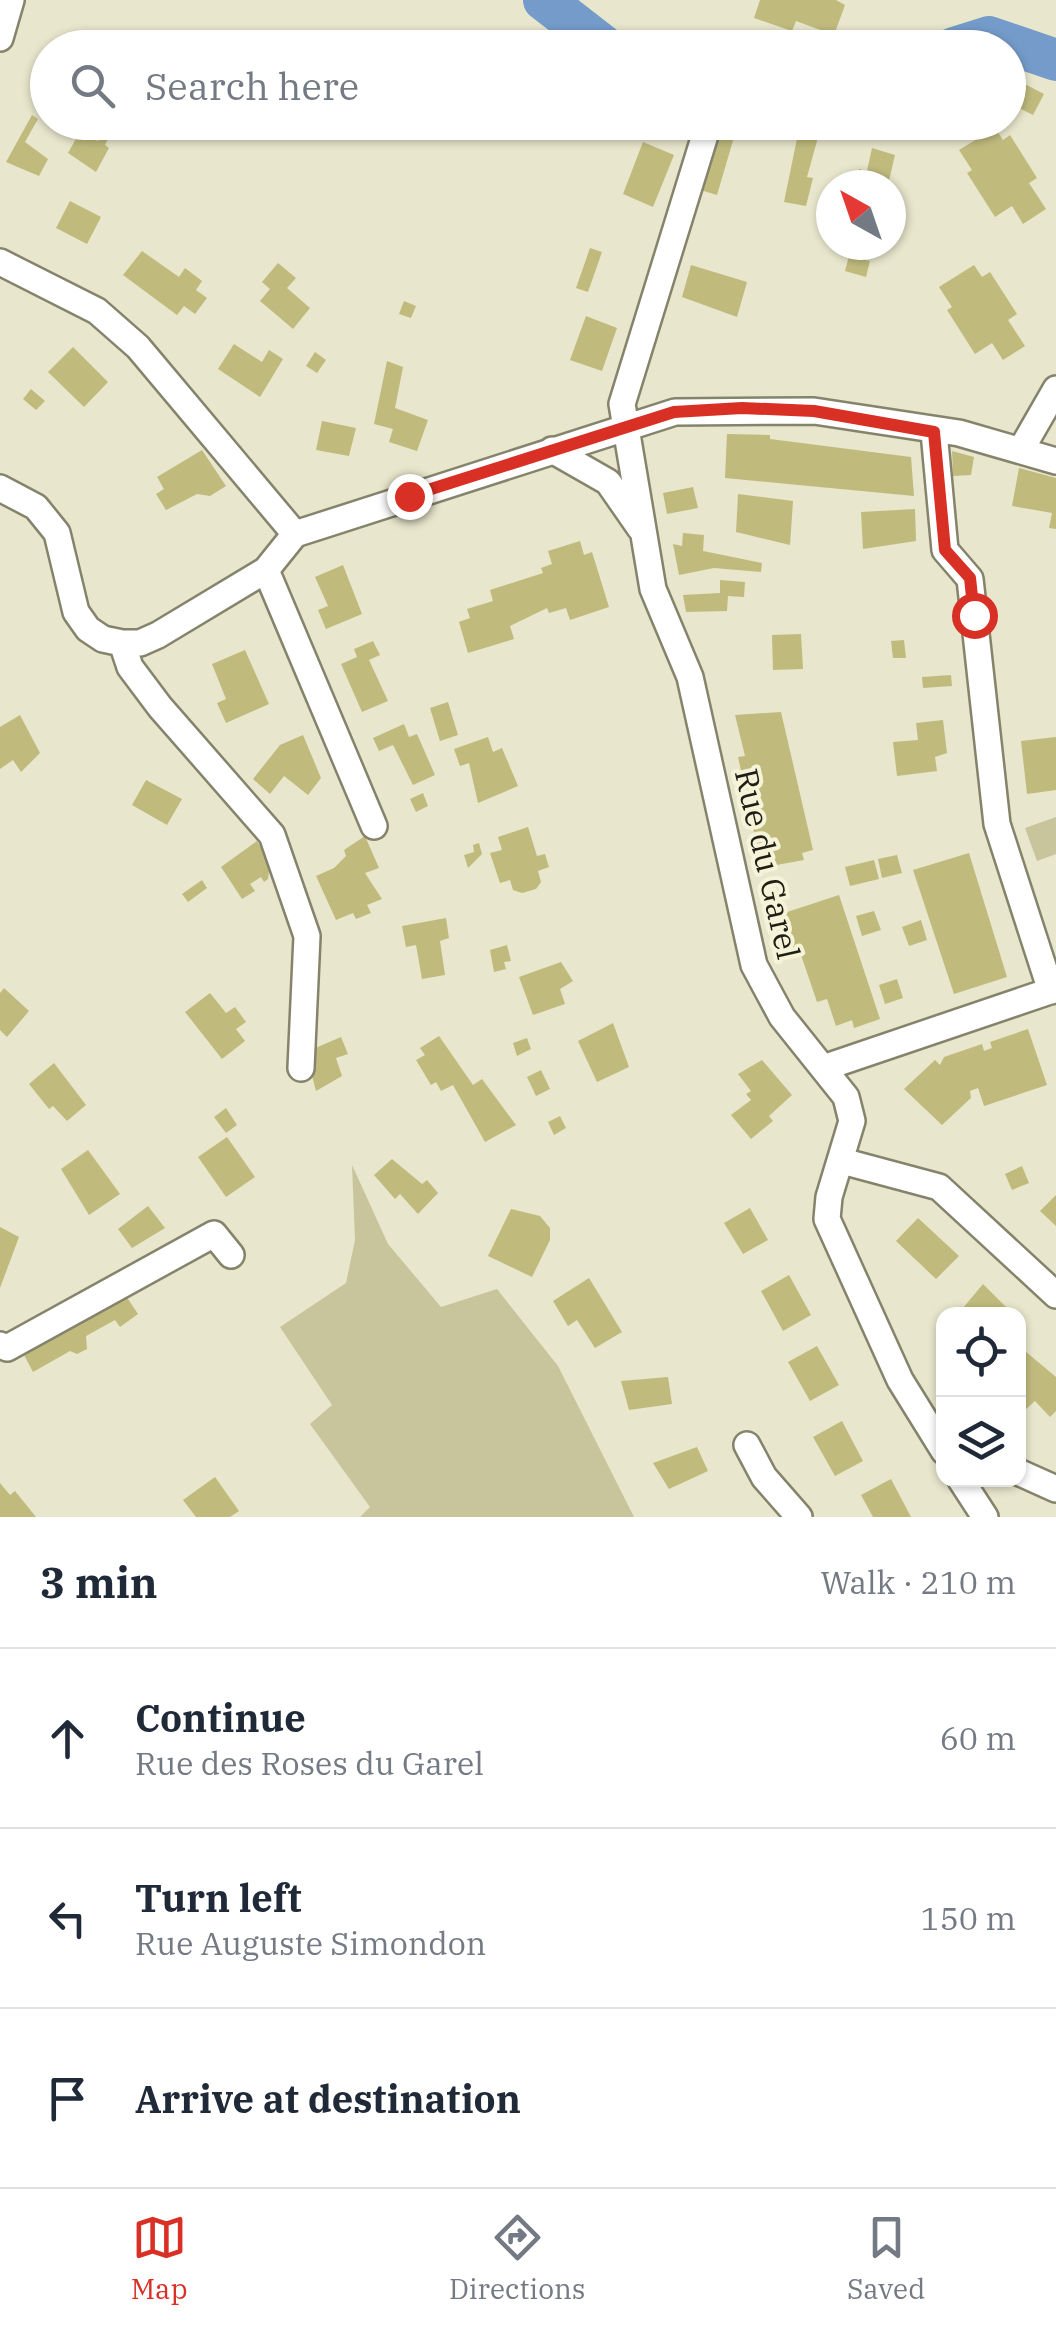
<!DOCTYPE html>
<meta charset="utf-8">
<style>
:root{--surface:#fff;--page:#f6f6f7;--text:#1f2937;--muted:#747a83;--line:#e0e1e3;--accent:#d93025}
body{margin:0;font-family:"IBM Plex Serif",serif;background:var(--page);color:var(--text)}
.controls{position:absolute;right:30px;bottom:30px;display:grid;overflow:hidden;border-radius:20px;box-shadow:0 2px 8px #0004}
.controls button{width:90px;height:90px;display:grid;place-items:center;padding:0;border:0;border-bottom:2px solid var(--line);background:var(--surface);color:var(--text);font:50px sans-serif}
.compass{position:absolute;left:816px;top:170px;width:90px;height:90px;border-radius:50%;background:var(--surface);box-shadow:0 2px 8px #0004;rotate:320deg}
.stop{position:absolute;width:30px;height:30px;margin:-22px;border:8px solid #d93025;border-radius:50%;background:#fff}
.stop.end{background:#d93025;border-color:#fff;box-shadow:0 2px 10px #0008}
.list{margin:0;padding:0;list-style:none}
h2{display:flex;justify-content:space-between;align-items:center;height:130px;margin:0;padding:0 40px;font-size:42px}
h2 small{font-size:32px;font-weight:400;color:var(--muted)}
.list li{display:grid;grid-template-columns:65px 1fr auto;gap:30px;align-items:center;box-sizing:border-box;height:180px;padding:0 40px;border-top:2px solid var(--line)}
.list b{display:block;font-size:38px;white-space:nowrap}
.list p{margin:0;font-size:32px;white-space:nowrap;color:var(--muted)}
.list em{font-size:32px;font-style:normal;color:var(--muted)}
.icon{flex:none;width:55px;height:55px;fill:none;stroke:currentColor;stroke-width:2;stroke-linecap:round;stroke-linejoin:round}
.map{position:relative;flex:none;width:1056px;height:1517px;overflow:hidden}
.search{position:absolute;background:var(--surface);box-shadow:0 2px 8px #0004;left:30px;right:30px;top:30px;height:110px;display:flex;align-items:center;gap:25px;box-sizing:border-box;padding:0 35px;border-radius:55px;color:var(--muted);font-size:38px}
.sheet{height:670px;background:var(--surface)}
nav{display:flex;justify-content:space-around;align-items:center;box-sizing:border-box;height:140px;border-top:2px solid var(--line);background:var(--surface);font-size:28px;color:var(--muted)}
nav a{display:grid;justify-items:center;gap:5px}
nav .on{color:var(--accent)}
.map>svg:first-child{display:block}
.green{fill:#c8c49b}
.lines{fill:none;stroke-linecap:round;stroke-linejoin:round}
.river{stroke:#749bc9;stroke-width:42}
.building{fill:#c0bb7d}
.minor-casing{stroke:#85836b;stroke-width:30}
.minor{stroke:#fff;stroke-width:25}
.route{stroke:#d93025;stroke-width:12}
.labels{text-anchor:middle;stroke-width:8;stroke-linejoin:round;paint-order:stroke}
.street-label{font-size:32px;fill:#1f1e14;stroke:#f5f4d9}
</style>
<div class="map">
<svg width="1056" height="1517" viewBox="0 0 1056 1517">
<rect width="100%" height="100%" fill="#e8e6cc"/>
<path class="green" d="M1056,817V854L1037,861L1025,828Z
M352,1165L388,1244L441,1307L497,1289L558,1366L634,1517H360L370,1507L310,1424L332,1405L280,1327L346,1283L355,1240Z"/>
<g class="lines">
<path class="river" d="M544,0L606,48
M954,48L989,37L1056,60"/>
</g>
<path class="building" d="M760,0H836L845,5L834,35L796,21L792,31L754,18Z
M1009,76L1044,94L1033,115L1009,103Z
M32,115L38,119L25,142L48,159L39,176L6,162Z
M843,122L820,130L807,177L813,178L806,206L784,202L800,124Z
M718,123L737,127L717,195L697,189Z
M995,128L1003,140L1010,135L1037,178L1029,183L1046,209L1023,224L1012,206L995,217L967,173L972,170L959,150Z
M102,134L109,137L105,145L109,148L96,172L68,153L78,135L98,141Z
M643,142L674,155L653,207L623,194Z
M872,148L895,155L888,185H856L859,169L867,171Z
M70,201L101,217L87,244L56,228Z
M590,248L602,252L588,292L576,288Z
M142,251L179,277L185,268L202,281L196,290L207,298L195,314L184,306L177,315L123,275Z
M849,256L870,261L866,277L845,271Z
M278,263L296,278L287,288L310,308L293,329L260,301L270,289L262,282Z
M691,265L747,282L737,317L682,297Z
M974,265L982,277L990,272L1017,314L1008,320L1025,346L1003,360L992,343L975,354L947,310L952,307L939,287Z
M404,301L416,306L411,318L399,314Z
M586,316L617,328L602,371L570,360Z
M234,344L262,362L269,350L283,359L260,397L218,369Z
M73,347L108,382L84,407L48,372Z
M315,352L326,360L317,373L306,366Z
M387,361L403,367L395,408L428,420L417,451L389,442L393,429L374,424Z
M31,389L45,401L36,410L23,399Z
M322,421L356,428L349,456L316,450Z
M727,434L770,435V439L911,457L914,496L725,478Z
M202,450L226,486L210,496L197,494L166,510L156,494L164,489L157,477Z
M952,451L974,457L971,475L953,476Z
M1019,468L1056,478V529L1049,528L1052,513L1012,506Z
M693,487L698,508L667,514L663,493Z
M738,494L793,501L790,545L736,532Z
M915,509L916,541L863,549L861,512Z
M683,533L704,535L703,551L762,563L761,572L714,568L679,575L673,544L682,546Z
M580,541L584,555L592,552L609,607L570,620L566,608L549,613L547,608L510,626L514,639L468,653L459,622L470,618L467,609L493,601L490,590L543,573L541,568L552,564L548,551Z
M343,565L362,614L326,629L318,610L328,606L315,577Z
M720,580L745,582L744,597L728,596L727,611L686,612L683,595L720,593Z
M801,634L803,669L773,670L772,635Z
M904,640L906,658H893L891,641Z
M373,641L380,655L369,660L388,701L362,712L341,664L357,657L354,649Z
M245,650L269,704L226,723L217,703L226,699L212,664Z
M951,675L952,686L923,688L922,677Z
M448,702L458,735L440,741L430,708Z
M781,712L813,850L802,853L804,860L771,866L770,859L760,861L749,809L756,807L752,788L745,789L738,757L745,756L735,715Z
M20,715L40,753L21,772L13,760L0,769V727Z
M943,720L947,753L935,757L937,771L897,776L893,742L918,740L916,723Z
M404,724L409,737L417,734L435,775L413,785L393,745L379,751L373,738Z
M303,735L321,778L308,795L284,776L270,794L253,779L280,745Z
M488,737L493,752L502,748L518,786L478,803L469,763L460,766L454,749Z
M1056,737V790L1027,794L1021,741Z
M146,780L182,799L167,825L132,805Z
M423,793L428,806L416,812L410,799Z
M528,827L537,856L545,854L549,867L538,871L541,882L536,889L522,893L513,890L510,880L500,883L490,853L502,850L498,837Z
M365,836L379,868L365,873L382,899L367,905L371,913L356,919L353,913L336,920L316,876L334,868L346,856L344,850Z
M257,841L270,863L268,879L264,882L261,877L250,884L255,891L242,899L221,867Z
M479,843L482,854L468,868L464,855L474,852L473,845Z
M969,853L1007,977L954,994L913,870Z
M897,855L902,873L882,878L878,859Z
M874,860L879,879L850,886L845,867Z
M202,880L207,888L188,902L182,894Z
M839,895L880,1019L854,1028L852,1020L836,1026L827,999L817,1002L800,952L791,954L778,915Z
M874,911L881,930L862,936L856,916Z
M446,918L449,938L440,941L445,975L422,979L416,945L406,947L402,926Z
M921,920L927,940L909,946L902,927Z
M507,945L511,961L504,962L506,969L494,972L490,950Z
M561,962L573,981L560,989L565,1004L533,1015L519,977Z
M897,979L903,998L885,1004L879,985Z
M4,988L29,1011L7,1037L0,1030V993Z
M210,993L226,1013L235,1007L246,1022L236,1029L245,1041L222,1059L185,1012Z
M613,1023L629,1067L597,1082L578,1041Z
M1028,1029L1047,1085L984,1106L978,1088L970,1091L971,1098L942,1125L904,1089L935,1060L940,1065L944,1057L982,1044L984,1051L992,1048L990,1042Z
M439,1036L473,1085L482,1079L516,1125L485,1142L453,1085L441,1091L436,1082L431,1085L416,1060L425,1055L420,1048Z
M341,1037L348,1054L336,1058L342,1076L316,1091L306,1052Z
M527,1038L531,1049L517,1056L513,1043Z
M762,1060L792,1095L769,1116L773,1121L751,1139L731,1115L751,1100L746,1094L751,1091L738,1074Z
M54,1063L86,1105L67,1121L53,1106L49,1109L29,1084Z
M541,1070L550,1089L536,1096L527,1077Z
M226,1108L237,1125L226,1133L214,1117Z
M560,1116L566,1128L554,1135L548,1122Z
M227,1137L255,1177L226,1197L198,1157Z
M88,1150L120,1194L89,1215L61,1169Z
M392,1159L422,1184L427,1180L438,1193L418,1214L400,1194L395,1199L374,1175Z
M1022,1166L1029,1183L1012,1190L1005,1174Z
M1056,1195V1226L1040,1211Z
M148,1206L165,1228L132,1248L118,1229Z
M750,1208L768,1240L743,1254L724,1223Z
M511,1209L540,1216L550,1228V1240L532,1277L488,1256Z
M918,1218L959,1256L936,1279L896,1241Z
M0,1227L19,1237L0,1288Z
M789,1275L811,1315L783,1331L761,1291Z
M589,1278L622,1332L595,1348L577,1320L568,1326L553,1301Z
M983,1284L1003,1304L1014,1314H958Z
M126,1296L138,1314L120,1327L115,1320L86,1336L87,1349L77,1354L70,1351L33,1372L22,1351Z
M817,1346L839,1385L810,1401L788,1362Z
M1019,1346L1056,1377V1411L1050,1417L1035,1401L1025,1410L1019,1403L1024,1391L1019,1385Z
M668,1377L672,1404L629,1410L621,1381Z
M842,1421L863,1461L835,1476L813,1437Z
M697,1447L708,1471L669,1489L653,1463Z
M215,1477L239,1511L230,1517H196L183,1500Z
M891,1479L911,1517H873L861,1495Z
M0,1483L10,1495L15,1491L36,1517H0Z"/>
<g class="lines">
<defs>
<path id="minor" d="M0,38L11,0
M709,122L622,404L653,589L690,677L754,965L782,1017L846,1097L852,1121L829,1197L827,1219L900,1380L944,1451
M0,262L97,311L138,347L295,534
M934,432L945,550L970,579L997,824L1051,991
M1022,448L1056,389
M552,450L608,482L640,528
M0,488L36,507L57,533L76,612L88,629L103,639L122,643H140L158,635L266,570L295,534L675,412L814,411L959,433L1056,461
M266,570L374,826
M122,643L130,667L160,707L272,835L307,936L301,1068
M823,1068L1056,989
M842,1161L939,1187L1056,1295
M0,1345L7,1348L214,1234L231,1255
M747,1445L764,1477L799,1517
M1018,1472L1056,1489
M961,1480L985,1517"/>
</defs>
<use href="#minor" class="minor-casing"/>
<use href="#minor" class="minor"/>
</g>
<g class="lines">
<path class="route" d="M409,496L674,412L742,408L814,411L934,432L945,550L970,578L974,615"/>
</g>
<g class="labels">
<g class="street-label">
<text transform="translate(767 864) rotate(77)" y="11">Rue du Garel</text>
</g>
</g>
</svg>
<div class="controls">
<button><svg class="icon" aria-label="locate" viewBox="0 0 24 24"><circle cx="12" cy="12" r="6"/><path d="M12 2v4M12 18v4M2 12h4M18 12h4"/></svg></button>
<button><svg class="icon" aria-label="layers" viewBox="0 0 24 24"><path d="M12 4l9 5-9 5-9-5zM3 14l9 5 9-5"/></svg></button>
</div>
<svg class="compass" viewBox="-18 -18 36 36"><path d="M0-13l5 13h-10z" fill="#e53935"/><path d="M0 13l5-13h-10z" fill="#747a83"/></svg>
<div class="stop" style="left:974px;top:615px"></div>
<div class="stop end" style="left:409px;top:496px"></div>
<div class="search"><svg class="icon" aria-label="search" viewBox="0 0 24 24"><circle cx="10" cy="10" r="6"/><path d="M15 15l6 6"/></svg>Search here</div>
</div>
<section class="sheet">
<h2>3 min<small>Walk · 210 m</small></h2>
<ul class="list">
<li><svg class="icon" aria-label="ahead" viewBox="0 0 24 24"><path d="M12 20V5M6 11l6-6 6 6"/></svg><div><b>Continue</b><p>Rue des Roses du Garel</p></div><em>60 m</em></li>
<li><svg class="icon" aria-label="left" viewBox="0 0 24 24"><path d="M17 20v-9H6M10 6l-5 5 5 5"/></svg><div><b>Turn left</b><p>Rue Auguste Simondon</p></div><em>150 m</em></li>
<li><svg class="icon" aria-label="arrive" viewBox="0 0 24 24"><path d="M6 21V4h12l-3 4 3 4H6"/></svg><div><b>Arrive at destination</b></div></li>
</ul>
</section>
<nav>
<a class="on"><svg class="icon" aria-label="map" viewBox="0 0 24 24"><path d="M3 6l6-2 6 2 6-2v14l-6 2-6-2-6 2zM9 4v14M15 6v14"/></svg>Map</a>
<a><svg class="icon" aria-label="directions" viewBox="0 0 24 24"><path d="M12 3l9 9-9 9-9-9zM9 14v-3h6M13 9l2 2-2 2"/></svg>Directions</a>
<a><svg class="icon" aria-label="saved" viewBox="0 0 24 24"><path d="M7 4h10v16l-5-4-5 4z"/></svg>Saved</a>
</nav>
